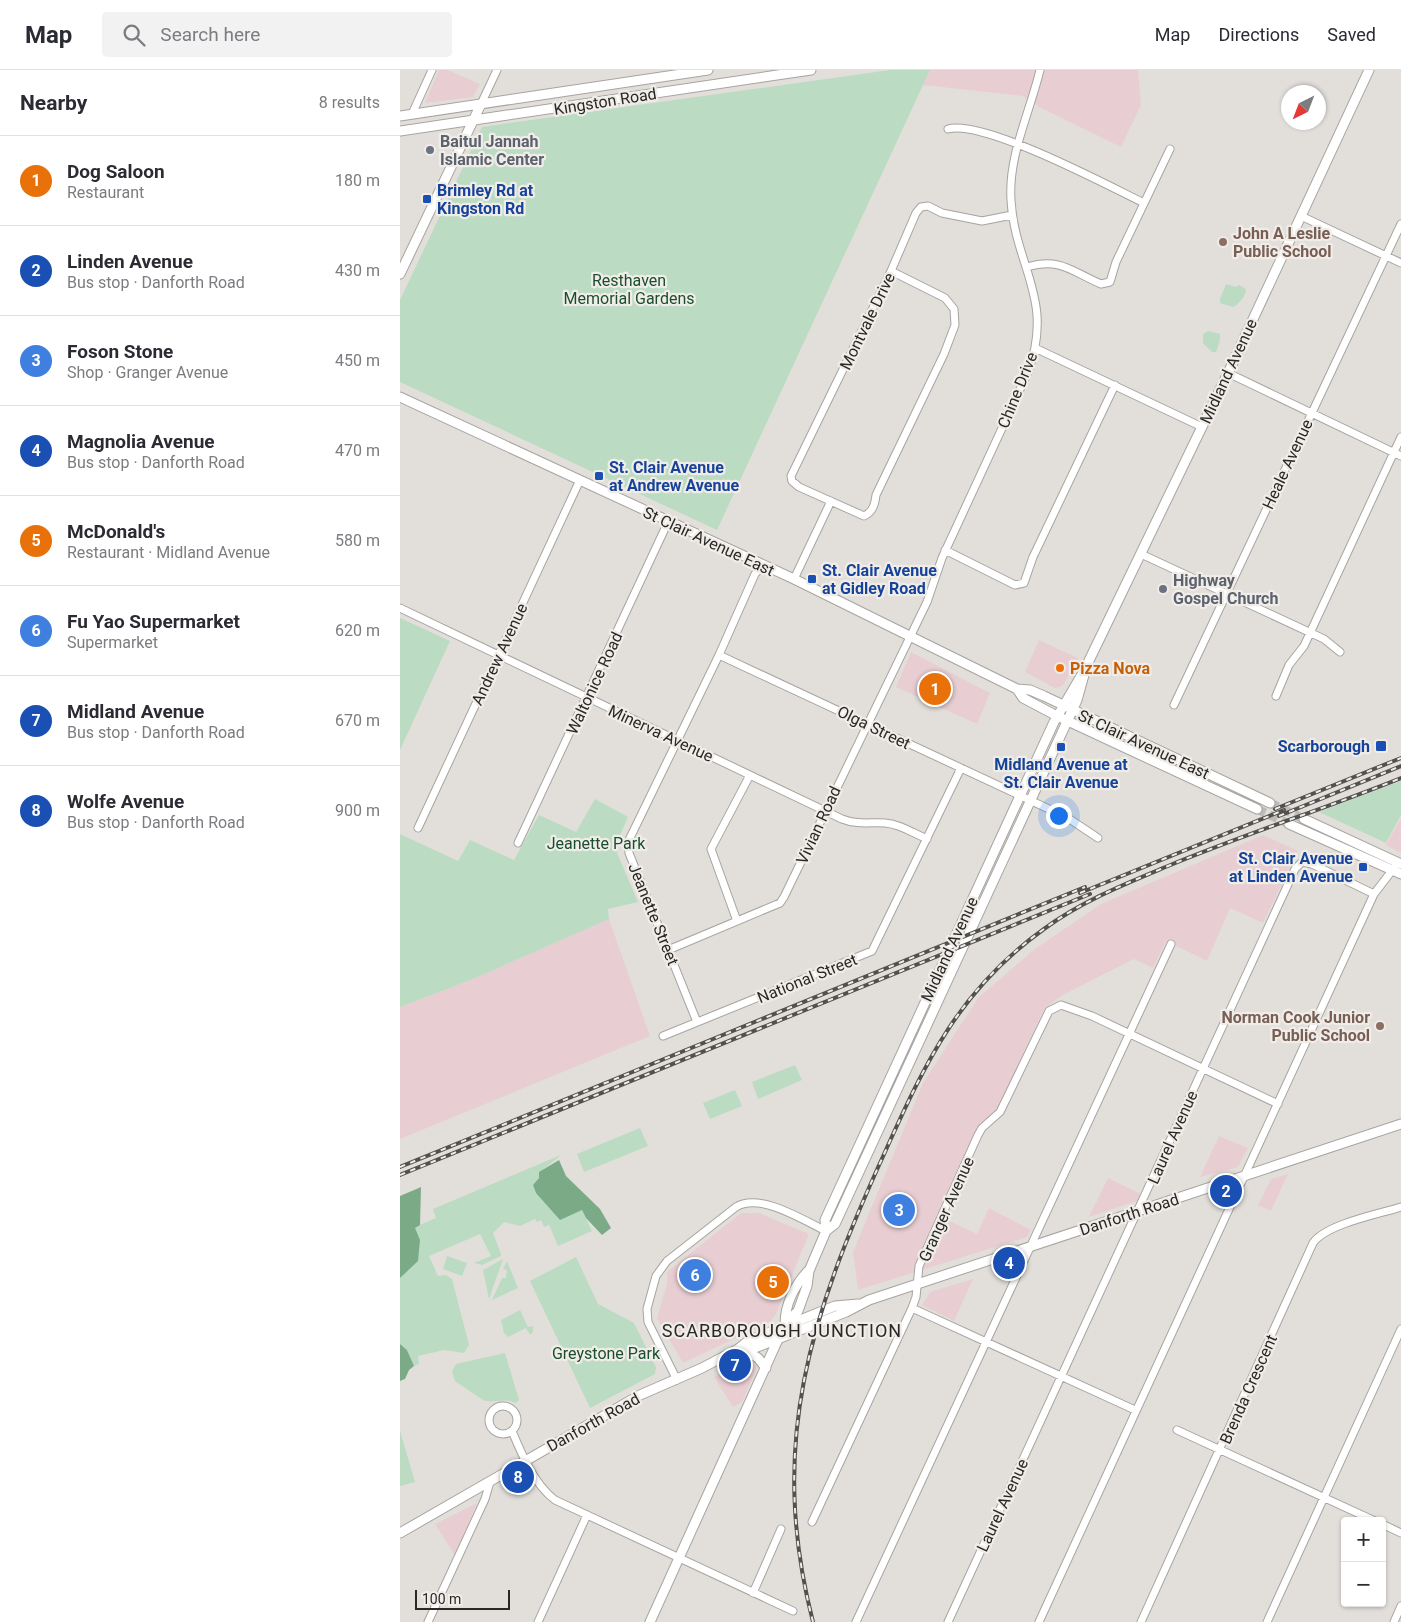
<!DOCTYPE html>
<meta charset="utf-8">
<style>
:root{--surface:#fff;--page:#f2f2f3;--text:#2b2b33;--muted:#7c7c81;--line:#e1e1e2;--accent:#8454cc}
body{margin:0;font-family:Roboto,sans-serif;background:var(--page);color:var(--text)}
.controls{position:absolute;right:15px;bottom:15px;display:grid;overflow:hidden;border-radius:5px;box-shadow:0 1px 4px #0004}
.controls button{width:45px;height:45px;display:grid;place-items:center;padding:0;border:0;border-bottom:1px solid var(--line);background:var(--surface);color:var(--text);font:25px sans-serif}
.compass{position:absolute;left:881px;top:15px;width:45px;height:45px;border-radius:50%;background:var(--surface);box-shadow:0 1px 4px #0004;rotate:222deg}
.scale{position:absolute;left:15px;bottom:12px;width:95px;box-sizing:border-box;padding-left:5px;border:2px solid #292826;border-top:0;font-size:14px;line-height:18px;white-space:nowrap;color:#292826;-webkit-text-stroke:4px #f0ece8;paint-order:stroke}
.you{position:absolute;left:658px;top:745px;width:18px;height:18px;margin:-12px;border:4px solid #fff;border-radius:50%;background:#1a73e8;box-shadow:0 0 0 8px #1a73e833}
.badge{display:grid;place-items:center;width:32px;height:32px;border-radius:50%;background:var(--accent);color:#fff;font-size:16px;font-weight:700}
.pin{position:absolute;translate:-50% -50%;border:2px solid #fff;box-shadow:0 1px 5px #0006}
.list{margin:0;padding:0;list-style:none}
h2{display:flex;justify-content:space-between;align-items:center;height:65px;margin:0;padding:0 20px;font-size:21px}
h2 small{font-size:16px;font-weight:400;color:var(--muted)}
.list li{display:grid;grid-template-columns:32px 1fr auto;gap:15px;align-items:center;box-sizing:border-box;height:90px;padding:0 20px;border-top:1px solid var(--line)}
.list b{display:block;font-size:19px;white-space:nowrap}
.list p{margin:0;font-size:16px;white-space:nowrap;color:var(--muted)}
.list em{font-size:16px;font-style:normal;color:var(--muted)}
.icon{flex:none;width:28px;height:28px;fill:none;stroke:currentColor;stroke-width:2;stroke-linecap:round;stroke-linejoin:round}
.map{position:relative;flex:none;width:1001px;height:1552px;overflow:hidden}
header{display:flex;align-items:center;gap:30px;box-sizing:border-box;height:70px;padding:0 25px;background:var(--surface);border-bottom:1px solid var(--line)}
header strong{font-size:24px}
nav{display:flex;gap:28px;margin-inline-start:auto;font-size:18px}
.search{width:350px;height:45px;background:var(--page);display:flex;align-items:center;gap:12px;box-sizing:border-box;padding:0 18px;border-radius:5px;color:var(--muted);font-size:19px}
main{display:flex}
aside{flex:1;background:var(--surface)}
.map>svg:first-child{display:block}
.commercial{fill:#e8ced2}
.industrial{fill:#e8ced3}
.green{fill:#bbdbc3}
.forest{fill:#7baa87}
.lines{fill:none;stroke-linecap:round;stroke-linejoin:round}
.major-tunnel{stroke:#bdbab7;stroke-width:9;stroke-dasharray:9 4.5;stroke-linecap:butt}
.minor-casing{stroke:#a7a4a0;stroke-width:9}
.major-casing{stroke:#a7a4a0;stroke-width:11}
.minor{stroke:#fff;stroke-width:7}
.major{stroke:#fff;stroke-width:9}
.rail-casing{stroke:#53514f;stroke-width:4}
.rail{stroke:#f0ece8;stroke-width:2;stroke-dasharray:5.5;stroke-linecap:butt}
.worship-dot{fill:#6b7280;stroke:#f0ece8;stroke-width:2}
.transit-dot{fill:#1a4fb4;stroke:#f0ece8;stroke-width:2}
.education-dot{fill:#8d6e63;stroke:#f0ece8;stroke-width:2}
.food-dot{fill:#e8710a;stroke:#f0ece8;stroke-width:2}
.labels{text-anchor:middle;stroke-width:4.5;stroke-linejoin:round;paint-order:stroke}
.street-label{font-size:16px;fill:#292826;stroke:#f0ece8}
.worship-label{font-size:16px;font-weight:bold;fill:#5b616d;stroke:#f0ece8;text-anchor:start}
.transit-label{font-size:16px;font-weight:bold;fill:#164399;stroke:#f0ece8;text-anchor:start}
.education-label{font-size:16px;font-weight:bold;fill:#785e54;stroke:#f0ece8;text-anchor:start}
.park-label{font-size:16px;fill:#194f2d;stroke:#f0ece8}
.food-label{font-size:16px;font-weight:bold;fill:#c56008;stroke:#f0ece8;text-anchor:start}
.neighbourhood-label{font-size:18px;letter-spacing:1px;fill:#292826;stroke:#f0ece8}
</style>
<header>
<strong>Map</strong>
<div class="search"><svg class="icon" aria-label="search" viewBox="0 0 24 24"><circle cx="10" cy="10" r="6"/><path d="M15 15l6 6"/></svg>Search here</div>
<nav><a>Map</a><a>Directions</a><a>Saved</a></nav>
</header>
<main>
<aside>
<h2>Nearby<small>8 results</small></h2>
<ul class="list">
<li><span class="badge" style="background:#e8710a">1</span><div><b>Dog Saloon</b><p>Restaurant</p></div><em>180 m</em></li>
<li><span class="badge" style="background:#1a4fb4">2</span><div><b>Linden Avenue</b><p>Bus stop · Danforth Road</p></div><em>430 m</em></li>
<li><span class="badge" style="background:#3f7fe0">3</span><div><b>Foson Stone</b><p>Shop · Granger Avenue</p></div><em>450 m</em></li>
<li><span class="badge" style="background:#1a4fb4">4</span><div><b>Magnolia Avenue</b><p>Bus stop · Danforth Road</p></div><em>470 m</em></li>
<li><span class="badge" style="background:#e8710a">5</span><div><b>McDonald's</b><p>Restaurant · Midland Avenue</p></div><em>580 m</em></li>
<li><span class="badge" style="background:#3f7fe0">6</span><div><b>Fu Yao Supermarket</b><p>Supermarket</p></div><em>620 m</em></li>
<li><span class="badge" style="background:#1a4fb4">7</span><div><b>Midland Avenue</b><p>Bus stop · Danforth Road</p></div><em>670 m</em></li>
<li><span class="badge" style="background:#1a4fb4">8</span><div><b>Wolfe Avenue</b><p>Bus stop · Danforth Road</p></div><em>900 m</em></li>
</ul>
</aside>
<div class="map">
<svg width="1001" height="1552" viewBox="0 0 1001 1552">
<rect width="100%" height="100%" fill="#e2dfdb"/>
<path class="commercial" d="M39,0H48L80,14L73,27L25,33Z
M530,0H738L741,35L721,77L641,38L623,26L523,15Z
M639,570L678,588L664,614L660,617L655,618L625,602Z
M511,582L590,623L577,654L496,617Z
M819,1066L848,1078L838,1097L800,1107Z
M888,1104L871,1141L858,1135L871,1109Z
M708,1108L741,1124L737,1131L689,1147Z
M341,1143H359L409,1164L376,1244L370,1252L283,1293L257,1248L267,1214V1202Z
M573,1209L554,1251L522,1235L530,1222Z
M352,1289L357,1297L342,1332L333,1337L314,1307L347,1290Z
M77,1433L55,1486L35,1454Z"/>
<path class="industrial" d="M1001,748V783L986,775Z
M863,765L898,781L863,853L830,838L807,891L766,871L753,898L734,889L661,926L644,939L596,1042L579,1057L539,1146L577,1164L589,1138L631,1160L627,1167L458,1220L453,1182L523,1013L578,928L635,879L701,834Z
M209,849L250,966L0,1069V937L73,909Z"/>
<path class="green" d="M490,0H530L317,460L0,312V230L82,57Z
M826,214L836,217L839,215L846,219C846,226 839,234 833,237L820,233V229Z
M808,261L820,264V270L816,282H812L803,273V264Z
M0,548L50,571L0,680Z
M1001,711V745L986,773L919,742Z
M195,729L228,747L218,770L217,783L238,832L208,839L209,849L73,909L0,937V764L58,791L70,770L114,790L139,745L176,762Z
M395,995L402,1010L358,1029L352,1012Z
M335,1020L342,1036L310,1049L303,1033Z
M240,1058L248,1076L184,1102L177,1084Z
M161,1085L140,1102L139,1108L133,1115L136,1123L182,1140L192,1161L158,1176L149,1155L144,1157L141,1150L137,1152L135,1149L120,1156L104,1152L93,1163L101,1184V1186L82,1195L74,1193L91,1186L80,1164L29,1186L38,1206L46,1205L52,1209L69,1275L64,1283L44,1280L18,1286L19,1294L14,1296L7,1280L0,1274V1198L15,1157L36,1148L33,1139Z
M47,1186L67,1193L62,1206L43,1199Z
M176,1187L198,1234L234,1253L256,1297L255,1304L190,1338L130,1211Z
M103,1189L89,1229L83,1200Z
M107,1191L118,1218L92,1230L102,1208H106L107,1200L103,1199Z
M120,1240L128,1257L133,1256V1262L130,1265L126,1258L108,1267L104,1263L101,1250Z
M105,1283L119,1330L116,1333C104,1327 94,1334 83,1330L55,1311L52,1301L56,1294Z
M0,1361L15,1412L0,1416Z"/>
<path class="forest" d="M159,1090L166,1106L200,1139L211,1158L202,1165L186,1148L182,1140L160,1150L136,1123L133,1115L139,1108V1102Z
M21,1117L20,1155L15,1158L20,1170L18,1191L0,1208V1126Z
M0,1274L7,1280L14,1296L9,1300L5,1309L0,1311Z"/>
<g class="lines">
<path class="major-tunnel" d="M870,733L904,749
M857,739L889,754"/>
<defs>
<path id="minor" d="M81,34L97,0
M12,44L32,0
M548,59C583,49 707,115 744,133
M901,146L1001,193
M627,197C661,187 672,202 701,214L710,212L716,192L770,79
M491,201L545,228L554,239L555,255L544,284L476,425C475,434 473,442 464,446L399,417L392,411L391,406L491,201L516,143L521,137L528,136L542,143L582,151L612,145
M635,278L802,357
M828,303L1001,386
M545,480L615,515L624,513L633,487L715,315
M741,484L924,569L940,582
M394,509L431,431
M0,538L442,749C457,755 470,752 485,753C500,754 513,763 527,769
M319,585L668,748L698,768
M876,626L889,595L904,576L1001,367
M774,635L1001,154
M18,758L180,410
M118,773L268,452
M337,851L311,779L350,705
M268,880L380,833L384,827L527,532L542,488L628,302C655,229 615,197 611,130C608,86 630,42 640,0
M297,952L229,783L228,772L319,585L355,504L363,495
M263,966L472,881L561,698
M512,1238L735,1340
M277,1310L248,1252L247,1239L256,1206L267,1191L336,1137C359,1122 403,1150 426,1161
M89 1350a14 14 0 1 1 28 0a14 14 0 1 1-28 0Z
M777,1360L975,1451
M112,1361C122,1385 134,1414 155,1430L393,1541
M412,1452L512,1238L516,1227L519,1196L578,1065L582,1058L600,1042L649,941L661,935L692,946L878,1034
M982,1454L1001,1463
M353,1523L381,1459
M28,1552L85,1429L90,1412
M138,1552L187,1445
M456,1552L771,874
M548,1552L895,799L902,792L912,794L974,824
M639,1552L974,824L994,798
M741,1552L913,1173C926,1154 979,1144 1001,1137
M867,1552L1001,1259
M994,1552L1001,1536"/>
<path id="major" d="M0,46L308,0
M0,61L411,0
M0,204L81,34
M0,327L394,509L617,619L630,620L644,626L870,733
M617,619L623,628L657,646L857,739
M904,749L1001,794
M889,754L1001,804
M426,1161L435,1154L677,630L684,605
M385,1254C385,1234 395,1215 408,1201
M338,1279L347,1281L446,1242L469,1230L1001,1054
M347,1281L358,1288L366,1298
M0,1463L240,1325L302,1298L338,1279L348,1271L435,1236L458,1234
M250,1552L385,1254L398,1241L407,1216L409,1201L426,1161L425,1150L654,652L684,601L828,303L969,0"/>
</defs>
<use href="#minor" class="minor-casing"/>
<use href="#major" class="major-casing"/>
<use href="#minor" class="minor"/>
<use href="#major" class="major"/>
<defs>
<path id="rail" d="M875,739L1001,688
M879,746L1001,696
M680,823L884,740
M0,1097L685,817
M0,1105L690,824
M413,1552C367,1373 411,1244 485,1082C526,991 560,919 644,859C682,831 725,814 768,796C845,764 924,739 1001,708"/>
</defs>
<use href="#rail" class="rail-casing"/>
<use href="#rail" class="rail"/>
</g>
<g class="worship-dot">
<circle cx="30" cy="80" r="5"/>
<circle cx="763" cy="519" r="5"/>
</g>
<g class="transit-dot">
<rect x="22" y="124" width="10" height="10" rx="2.5"/>
<rect x="194" y="401" width="10" height="10" rx="2.5"/>
<rect x="407" y="504" width="10" height="10" rx="2.5"/>
<rect x="975" y="670" width="12" height="12" rx="2.5"/>
<rect x="656" y="672" width="10" height="10" rx="2.5"/>
<rect x="958" y="792" width="10" height="10" rx="2.5"/>
</g>
<g class="education-dot">
<circle cx="823" cy="172" r="5"/>
<circle cx="980" cy="956" r="5"/>
</g>
<circle class="food-dot" cx="660" cy="598" r="5"/>
<g class="labels">
<g class="street-label">
<text transform="translate(205 31) rotate(-9)" y="6">Kingston Road</text>
<text transform="translate(467 251) rotate(-64)" y="6">Montvale Drive</text>
<text transform="translate(828 301) rotate(-65)" y="6">Midland Avenue</text>
<text transform="translate(617 320) rotate(-68)" y="6">Chine Drive</text>
<text transform="translate(887 394) rotate(-65)" y="6">Heale Avenue</text>
<text transform="translate(309 471) rotate(25)" y="6">St Clair Avenue East</text>
<text transform="translate(99 584) rotate(-65)" y="6">Andrew Avenue</text>
<text transform="translate(194 613) rotate(-65)" y="6">Waltonice Road</text>
<text transform="translate(474 657) rotate(26)" y="6">Olga Street</text>
<text transform="translate(261 663) rotate(25)" y="6">Minerva Avenue</text>
<text transform="translate(744 674) rotate(25)" y="6">St Clair Avenue East</text>
<text transform="translate(418 755) rotate(-65)" y="6">Vivian Road</text>
<text transform="translate(254 844) rotate(68)" y="6">Jeanette Street</text>
<text transform="translate(549 879) rotate(-65)" y="6">Midland Avenue</text>
<text transform="translate(407 908) rotate(-22)" y="6">National Street</text>
<text transform="translate(772 1067) rotate(-66)" y="6">Laurel Avenue</text>
<text transform="translate(546 1139) rotate(-66)" y="6">Granger Avenue</text>
<text transform="translate(729 1144) rotate(-18)" y="6">Danforth Road</text>
<text transform="translate(848 1319) rotate(-66)" y="6">Brenda Crescent</text>
<text transform="translate(193 1352) rotate(-29)" y="6">Danforth Road</text>
<text transform="translate(602 1435) rotate(-65)" y="6">Laurel Avenue</text>
</g>
<g class="worship-label">
<text x="40" y="77">Baitul Jannah<tspan x="40" dy="18">Islamic Center</tspan></text>
<text x="773" y="516">Highway<tspan x="773" dy="18">Gospel Church</tspan></text>
</g>
<g class="transit-label">
<text x="37" y="126">Brimley Rd at<tspan x="37" dy="18">Kingston Rd</tspan></text>
<text x="209" y="403">St. Clair Avenue<tspan x="209" dy="18">at Andrew Avenue</tspan></text>
<text x="422" y="506">St. Clair Avenue<tspan x="422" dy="18">at Gidley Road</tspan></text>
<text x="970" y="682" text-anchor="end">Scarborough</text>
<text x="661" y="700" text-anchor="middle">Midland Avenue at<tspan x="661" dy="18">St. Clair Avenue</tspan></text>
<text x="953" y="794" text-anchor="end">St. Clair Avenue<tspan x="953" dy="18">at Linden Avenue</tspan></text>
</g>
<g class="education-label">
<text x="833" y="169">John A Leslie<tspan x="833" dy="18">Public School</tspan></text>
<text x="970" y="953" text-anchor="end">Norman Cook Junior<tspan x="970" dy="18">Public School</tspan></text>
</g>
<g class="park-label">
<text x="229" y="216">Resthaven<tspan x="229" dy="18">Memorial Gardens</tspan></text>
<text x="196" y="779">Jeanette Park</text>
<text x="206" y="1289">Greystone Park</text>
</g>
<g class="food-label">
<text x="670" y="604">Pizza Nova</text>
</g>
<g class="neighbourhood-label">
<text x="382" y="1267">SCARBOROUGH JUNCTION</text>
</g>
</g>
</svg>
<div class="controls">
<button>+</button>
<button>−</button>
</div>
<svg class="compass" viewBox="-18 -18 36 36"><path d="M0-13l5 13h-10z" fill="#e53935"/><path d="M0 13l5-13h-10z" fill="#7c7c81"/></svg>
<div class="scale">100 m</div>
<div class="you"></div>
<div class="pin badge" style="left:535px;top:619px;background:#e8710a">1</div>
<div class="pin badge" style="left:826px;top:1121px;background:#1a4fb4">2</div>
<div class="pin badge" style="left:499px;top:1140px;background:#3f7fe0">3</div>
<div class="pin badge" style="left:609px;top:1193px;background:#1a4fb4">4</div>
<div class="pin badge" style="left:373px;top:1212px;background:#e8710a">5</div>
<div class="pin badge" style="left:295px;top:1205px;background:#3f7fe0">6</div>
<div class="pin badge" style="left:335px;top:1295px;background:#1a4fb4">7</div>
<div class="pin badge" style="left:118px;top:1407px;background:#1a4fb4">8</div>
</div>
</main>
